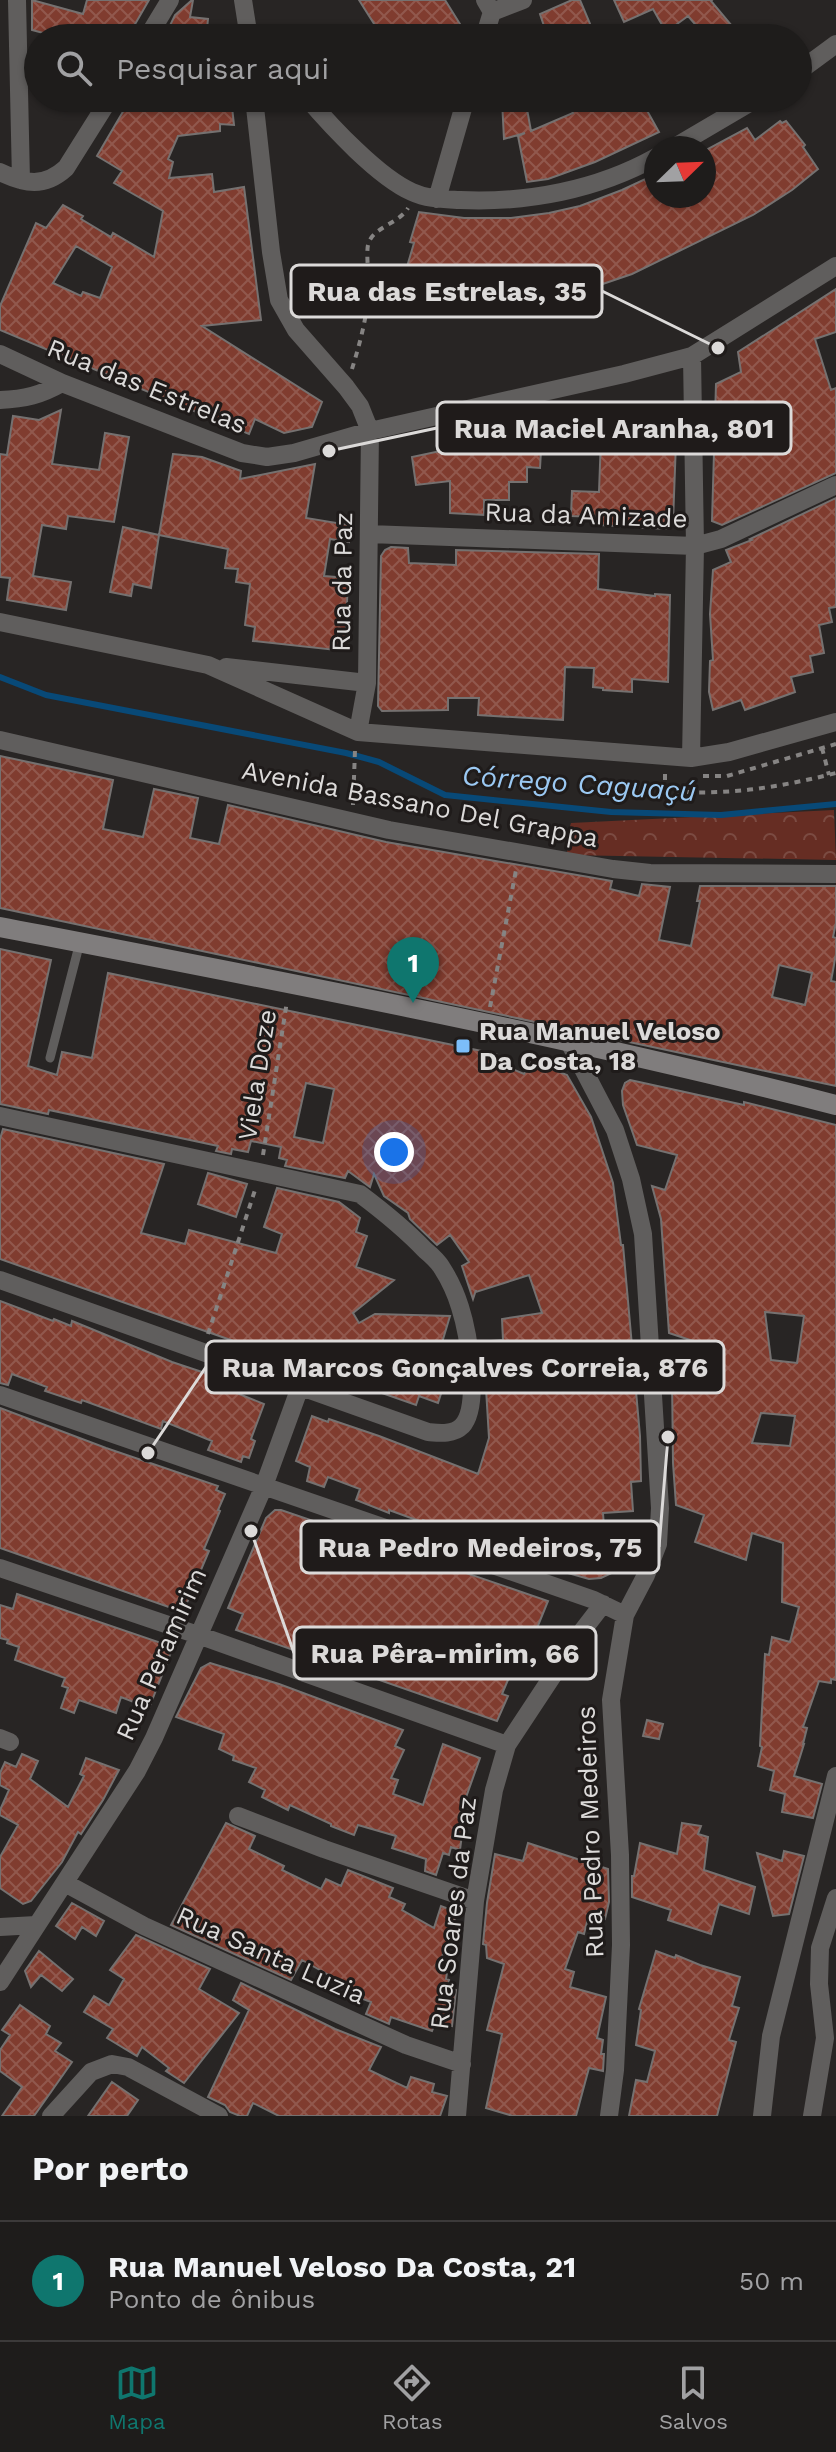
<!DOCTYPE html>
<html lang="pt">
<meta charset="utf-8">
<style>
:root{--surface:#1e1c1b;--page:#262524;--text:#f1f3f6;--muted:#a1a1a3;--line:#3c3a3a;--accent:#0f766e}
body{margin:0;font-family:"Work Sans",sans-serif;background:var(--page);color:var(--text)}
.compass{position:absolute;left:644px;top:136px;width:72px;height:72px;border-radius:50%;background:var(--surface);box-shadow:0 2px 6px #0004;rotate:67deg}
.you{position:absolute;left:394px;top:1152px;width:28px;height:28px;margin:-20px;border:6px solid #fff;border-radius:50%;background:#1a73e8;box-shadow:0 0 0 12px #1a73e833}
.badge{display:grid;place-items:center;width:52px;height:52px;border-radius:50%;background:var(--accent);color:#fff;font-size:26px;font-weight:700}
.pin{position:absolute;translate:-50% -66px;filter:drop-shadow(0 2px 4px #0008)}
.pin::after{content:'';position:absolute;top:42px;width:28px;height:24px;background:inherit;clip-path:polygon(0 0,100% 0,50% 100%)}
.list{margin:0;padding:0;list-style:none}
h2{display:flex;justify-content:space-between;align-items:center;height:104px;margin:0;padding:0 32px;font-size:34px}
h2 small{font-size:26px;font-weight:400;color:var(--muted)}
.list li{display:grid;grid-template-columns:52px 1fr auto;gap:24px;align-items:center;box-sizing:border-box;height:120px;padding:0 32px;border-top:2px solid var(--line)}
.list b{display:block;font-size:30px;white-space:nowrap}
.list p{margin:0;font-size:26px;white-space:nowrap;color:var(--muted)}
.list em{font-size:26px;font-style:normal;color:var(--muted)}
.icon{flex:none;width:44px;height:44px;fill:none;stroke:currentColor;stroke-width:2;stroke-linecap:round;stroke-linejoin:round}
.map{position:relative;flex:none;width:836px;height:2116px;overflow:hidden}
.search{position:absolute;background:var(--surface);box-shadow:0 2px 6px #0004;left:24px;right:24px;top:24px;height:88px;display:flex;align-items:center;gap:20px;box-sizing:border-box;padding:0 28px;border-radius:44px;color:var(--muted);font-size:30px}
.sheet{height:224px;background:var(--surface)}
nav{display:flex;justify-content:space-around;align-items:center;box-sizing:border-box;height:112px;border-top:2px solid var(--line);background:var(--surface);font-size:22px;color:var(--muted)}
nav a{display:grid;justify-items:center;gap:4px}
nav .on{color:var(--accent)}
.map>svg:first-child{display:block}
.forest{fill:url(#forest-crowns)}
.lines{fill:none;stroke-linecap:round;stroke-linejoin:round}
.stream{stroke:#084977;stroke-width:6}
.building{fill:url(#building-cross-hatch);stroke:#757170;stroke-width:2;fill-rule:evenodd}
.path{stroke:#868483;stroke-width:4;stroke-dasharray:6 6;stroke-linecap:butt}
.service{stroke:#605e5d;stroke-width:9}
.minor{stroke:#605e5d;stroke-width:18}
.secondary{stroke:#807d7d;stroke-width:20}
.poi-dot{fill:#7cbef9;stroke:#1f1b1a;stroke-width:3}
.labels{text-anchor:middle;stroke-width:6;stroke-linejoin:round;paint-order:stroke}
.street-label{font-size:26px;fill:#dcdad9;stroke:#1f1b1a}
.poi-label{font-size:26px;font-weight:bold;fill:#dcdad9;stroke:#1f1b1a;text-anchor:start}
.water-label{font-size:28px;font-style:italic;fill:#9bc9f3;stroke:#1f1b1a}
.leader{fill:none;stroke:#dcdad9;stroke-width:3}
.callout-dot{fill:#dcdad9;stroke:#1f1b1a;stroke-width:3}
.callout{fill:#1f1b1a;stroke:#dcdad9;stroke-width:3}
.callout-label{font-size:28px;text-anchor:middle;font-weight:bold;fill:#dcdad9}
</style>
<div class="map">
<svg width="836" height="2116" viewBox="0 0 836 2116">
<defs>
<pattern id="forest-crowns" width="20" height="18" patternUnits="userSpaceOnUse" patternTransform="scale(2)"><rect width="20" height="18" fill="#662d23"/><path d="M2 6a3 3 0 1 1 6 0M12 15a3 3 0 1 1 6 0" fill="none" stroke="#7b4b42"/></pattern>
<pattern id="building-cross-hatch" width="8" height="8" patternUnits="userSpaceOnUse" patternTransform="scale(2)"><rect width="8" height="8" fill="#803c2f"/><path d="M0 0l8 8M0 8l8-8" fill="none" stroke="#91584d"/></pattern>
</defs>
<rect width="100%" height="100%" fill="#282524"/>
<path class="forest" d="M834,810L836,860L567,855L568,833L571,823Z"/>
<g class="lines">
<path class="stream" d="M0,677L46,695L346,753L379,762L445,795L611,812L721,815L836,804"/>
</g>
<path class="building" d="M32,0L83,14L87,0H149L127,38H73L48,31L47,34L32,30Z
M192,0H193L190,17L208,19L206,38H164L175,15Z
M359,0H445L463,29L447,38H383Z
M572,0H580L596,38H548L540,14Z
M614,0H712L711,1L742,38H707L688,16L666,32L653,9L624,22Z
M131,98H231L234,125L220,124V131L178,136L168,159L173,162L169,178L212,174L214,192L244,187L261,320L202,326L322,402L312,427L284,433L255,419L249,434L0,330V306L36,223L46,228L63,205L83,216L81,219L111,237L113,233L154,257L163,211L114,183L122,171L97,156ZM76,246L112,267L100,298L83,292L81,296L53,283Z
M512,98H525L531,131L573,113L567,98H640L659,132L595,162L548,179L527,182L518,136L525,133L504,139L502,100Z
M780,121L782,123L786,121L805,145L803,147L818,169L792,190L753,215L632,274L591,288L527,300H451L401,287L414,243L410,242L419,212L464,218H511L549,213L580,206L622,190L656,174V196H704V151L747,128L755,140Z
M836,289V332L815,339L831,390L836,388V473L722,525L712,521L716,384L741,372L738,352Z
M61,410L52,464L99,470L105,433L129,437L114,522L68,516L66,529L42,525L33,576L71,582L66,610L7,600L10,578L0,577V454L7,455L13,416L39,420Z
M512,422H539V434H542L540,468L527,467V482H509V500H484V515L450,513V481L416,485L412,457L450,449V432L466,428L467,451L498,452V428H512Z
M601,438L676,442L673,522L667,529L600,525V517L571,516L572,491L599,492Z
M173,454L202,457L241,471L240,479L315,464L306,518L349,525V542L330,539L324,576L348,578L345,651L253,641L255,627L245,625L250,584L236,582L238,569L225,568L228,549L159,535L151,588L133,584L131,596L110,592L123,527L159,535Z
M836,498V607L829,608L832,622L819,625L824,653L810,656L813,672L791,677L795,692L745,710L741,700L713,710L709,692L710,661L713,660L710,614L713,570L731,562L726,550L752,540L750,539Z
M391,547L408,548L409,563L456,565V550L599,554L598,589L655,596V594L670,595L668,682L632,679V692L603,690V688L593,687L594,668L565,667L563,720L478,715L479,698H448V710L382,711L378,706L381,556L385,550Z
M0,756L113,780L103,829L143,837L154,789L198,798L190,838L219,844L228,805L386,842L612,881L610,889L639,896L642,884L670,887L659,940L691,946L700,901H697L700,886H836V923L833,937L836,938V954L831,981L836,982V1086L0,908ZM779,965L812,973L805,1005L772,997Z
M0,949L51,960L28,1066L57,1075L62,1052L92,1058L108,973L496,1054L493,1061L524,1074L532,1061L567,1075L591,1117L613,1183L621,1245H623L640,1436L641,1481L631,1482L633,1511L603,1513L604,1527L598,1559L629,1565L601,1578L589,1579L543,1566L545,1538H522V1533L497,1522L487,1546L423,1520L422,1522L389,1510V1513L356,1500L360,1489L328,1477L324,1487L307,1481L310,1467L296,1461L312,1416L328,1422L329,1419L379,1436L478,1474L489,1438L485,1372L493,1374L487,1360L493,1357L490,1350H493L492,1341L503,1340L502,1319L542,1313L529,1275L476,1292V1290L473,1299L462,1266L469,1262L450,1235L437,1245L410,1219L408,1213L384,1196L374,1174L370,1187L348,1171L345,1178L285,1166L287,1160L279,1158L281,1147L251,1141L248,1152L232,1149L231,1154L216,1151L218,1146L49,1110L48,1114L0,1104ZM306,1083L334,1089L323,1143L294,1137Z
M630,1080L744,1105V1102L836,1125V1680L831,1679V1683L819,1681L803,1727L807,1728L803,1744H804L794,1776L822,1784L813,1818L782,1812L785,1794L770,1790L774,1771L758,1766L762,1747L760,1746L765,1654L769,1655L772,1637L790,1642L799,1607L782,1602L783,1543L752,1533L746,1560L695,1542L704,1515L676,1505L673,1463L672,1378L687,1383L699,1343L669,1333L661,1219L652,1186L665,1190L677,1155L637,1145L623,1105L622,1091L625,1083ZM765,1312L804,1316L797,1363L771,1360ZM761,1413L795,1416L790,1446L752,1443Z
M3,1129L164,1164L141,1233L185,1244L189,1230L276,1253L282,1234L264,1227L277,1188L339,1202L360,1218L356,1232L367,1236L356,1267L394,1280L353,1313L359,1323L375,1314L450,1316L438,1356L452,1360L438,1403L419,1396L416,1405L0,1259V1139Z
M208,1173L247,1184L236,1217L198,1204Z
M0,1301L53,1321L54,1319L71,1326L72,1321L172,1362L208,1374L210,1368L227,1374L225,1379L242,1386L239,1394L264,1404L251,1439L255,1441L249,1458L243,1456L241,1462L208,1450L212,1441L163,1421L161,1429L82,1400L81,1403L45,1391L47,1387L12,1374L8,1385L0,1383Z
M0,1408L106,1448L218,1486L216,1490L225,1494L218,1510L220,1511L204,1549L209,1551L183,1612L0,1548Z
M275,1510H281L548,1601L537,1628L551,1634L545,1650L549,1652L543,1668L534,1664L532,1667L516,1661L502,1694L508,1696L497,1721L236,1630L243,1614L228,1608L266,1518Z
M17,1594L173,1647L149,1708L121,1697L116,1713L79,1700L74,1713L61,1708L68,1688L62,1686L65,1678L15,1660L19,1647L7,1643L8,1640L0,1638V1605L13,1609Z
M210,1663L279,1684L403,1730L395,1746L404,1750L391,1778L398,1780L393,1794L423,1805L443,1744L480,1758L459,1817L464,1818L460,1850L451,1847L449,1855L443,1853L436,1875L425,1871L426,1859L392,1848L396,1836L358,1825L354,1835L331,1826V1824L290,1805L288,1810L262,1797L265,1790L249,1782L256,1768L233,1760L234,1756L219,1749L224,1734L176,1717L201,1668Z
M647,1720L663,1724L659,1739L643,1736Z
M22,1754L38,1761L30,1779L68,1807L84,1776L80,1774L86,1758L119,1770L103,1800L81,1834L78,1832L62,1862L31,1901L23,1904L0,1888V1857L18,1825L0,1815V1810L9,1790L0,1785V1773L5,1762L16,1767Z
M226,1823L255,1836L249,1849L284,1866L282,1870L321,1889L326,1879L341,1886L348,1870L393,1888L389,1897L405,1904L402,1910L434,1928L441,1906L457,1912L440,1963L448,1966L446,1979L449,1980L447,1988L456,1990L452,2026L435,2023L432,2031L391,2017L389,2024L366,2014L371,2002L350,1994L351,1990L332,1981L334,1978L302,1960L291,1980L171,1925Z
M682,1823L701,1826L698,1834L708,1837L704,1870L755,1887L749,1914L719,1904L711,1934L668,1920L671,1910L632,1897V1876H634L640,1843L677,1854Z
M528,1843L608,1869L609,1902L605,1919L589,1914L584,1934L578,1932L565,1969L574,1972L570,1987L606,1997L597,2038L603,2040L601,2054H604L603,2071L589,2068L576,2116H513L486,2108L502,2034L487,2030L504,1964L487,1958L486,1945L483,1944L487,1903L495,1854L523,1861Z
M784,1851L804,1856L789,1914L773,1916L757,1853L782,1861Z
M72,1903L104,1921L96,1936L82,1927L75,1939L56,1926Z
M136,1935L210,1969L199,1989L239,2013L184,2083L166,2071L169,2068L142,2047L137,2056L107,2038L113,2029L84,2012L94,1996L109,2005L124,1979L110,1970Z
M39,1951L73,1979L62,1991L41,1975L31,1987L25,1971Z
M656,1951L675,1958L676,1955L700,1965L740,1977L732,2006L739,2008L729,2040L736,2042L717,2116H629L636,2080L647,2082L655,2051L636,2045L641,2010L639,2009Z
M241,1983L335,2029L381,2047L369,2070L407,2088L411,2077L434,2084L432,2092L447,2096L440,2116H279L253,2103L247,2116H240L230,2112L225,2105L208,2097L249,2010L233,2000Z
M20,2005L50,2026L46,2034L61,2043L55,2051L72,2062L34,2116H2L22,2087L0,2071V2050L10,2035L2,2030Z
M112,2082L138,2100L127,2116H88Z"/>
<g class="lines">
<path class="path" d="M352,369C360,343 367,317 369,289C369,278 366,254 368,245C372,227 399,224 408,208
M822,748L829,775
M665,774V785L670,791C727,796 781,787 836,773
M703,776H727L836,744
M353,805L355,750
M490,1007L516,870
M263,1155L287,1001
M208,1334L255,1190"/>
<path class="service" d="M50,1058L80,942"/>
<path class="minor" d="M17,0L21,180
M243,0L249,38
M485,0L492,12L523,0
M147,38L170,0
M484,38L492,12
M798,72L836,44
M254,98L271,252L279,300L296,330L346,387L360,406L370,431L367,683L358,732
M307,98C331,126 378,177 412,192C427,199 443,199 460,200C527,203 597,190 656,157
M673,148L758,98
M0,172C25,184 44,188 66,168L110,98
M437,199L466,98
M0,354L62,383L242,453L267,457L294,453L370,431L624,374L692,356L836,266
M0,400C25,399 41,395 62,383
M369,534L695,546L721,539L836,485
M0,622L208,665L358,732L691,758L729,752L836,722
M226,667L367,683
M0,740L389,830L613,869L650,873L836,874
M691,758L695,546L692,356
M569,1042L615,1130L631,1179L643,1234L660,1508L658,1544L646,1575L625,1615L611,1700L620,1855L621,1945L615,2070L609,2116
M0,1116L360,1194C384,1212 405,1229 425,1250C431,1255 438,1261 442,1268C449,1279 456,1294 460,1307C468,1332 481,1406 462,1426C453,1435 439,1433 428,1432L0,1280
M0,1395L594,1600L625,1615
M0,1568L198,1635L507,1745
M0,1738L10,1742
M238,1816L324,1849L475,1901
M65,1883L144,1926L406,2045L462,2064
M0,1927L36,1925
M0,1982L137,1771L154,1738L264,1486L300,1387
M51,2116L91,2072L112,2064L128,2067L219,2116
M457,2116L475,1901L494,1790L507,1745L583,1630L603,1604
M762,2116L771,2036L836,1776
M812,2116L825,2038L819,1984L820,1948L836,1898"/>
<path class="secondary" d="M0,927C280,981 560,1034 836,1105"/>
</g>
<rect class="poi-dot" x="455" y="1038" width="16" height="16" rx="4"/>
<g class="labels">
<g class="street-label">
<text transform="translate(147 386) rotate(22)" y="9">Rua das Estrelas</text>
<text transform="translate(586 515) rotate(2)" y="9">Rua da Amizade</text>
<text transform="translate(342 582) rotate(-89)" y="9">Rua da Paz</text>
<text transform="translate(420 804) rotate(11)" y="9">Avenida Bassano Del Grappa</text>
<text transform="translate(257 1075) rotate(-81)" y="9">Viela Doze</text>
<text transform="translate(161 1654) rotate(-66)" y="9">Rua Peramirim</text>
<text transform="translate(590 1832) rotate(-92)" y="9">Rua Pedro Medeiros</text>
<text transform="translate(453 1913) rotate(-83)" y="9">Rua Soares da Paz</text>
<text transform="translate(271 1955) rotate(24)" y="9">Rua Santa Luzia</text>
</g>
<g class="poi-label">
<text x="479" y="1040">Rua Manuel Veloso<tspan x="479" dy="30">Da Costa, 18</tspan></text>
</g>
<g class="water-label">
<text transform="translate(579 783) rotate(4)" y="10">Córrego Caguaçú</text>
</g>
</g>
<path class="leader" d="M718 348L602 291M329 451L437 428M148 1453L206 1367M668 1437L659 1547M251 1531L294 1653"/>
<g class="callout-dot">
<circle cx="718" cy="348" r="8"/>
<circle cx="329" cy="451" r="8"/>
<circle cx="148" cy="1453" r="8"/>
<circle cx="668" cy="1437" r="8"/>
<circle cx="251" cy="1531" r="8"/>
</g>
<g class="callout">
<rect x="291" y="265" width="311" height="52" rx="8"/>
<rect x="437" y="402" width="354" height="52" rx="8"/>
<rect x="206" y="1341" width="518" height="52" rx="8"/>
<rect x="301" y="1521" width="358" height="52" rx="8"/>
<rect x="294" y="1627" width="302" height="52" rx="8"/>
</g>
<g class="callout-label">
<text x="447" y="301">Rua das Estrelas, 35</text>
<text x="614" y="438">Rua Maciel Aranha, 801</text>
<text x="465" y="1377">Rua Marcos Gonçalves Correia, 876</text>
<text x="480" y="1557">Rua Pedro Medeiros, 75</text>
<text x="445" y="1663">Rua Pêra-mirim, 66</text>
</g>
</svg>
<svg class="compass" viewBox="-18 -18 36 36"><path d="M0-13l5 13h-10z" fill="#e53935"/><path d="M0 13l5-13h-10z" fill="#a1a1a3"/></svg>
<div class="you"></div>
<div class="pin badge" style="left:413px;top:1003px">1</div>
<div class="search"><svg class="icon" aria-label="search" viewBox="0 0 24 24"><circle cx="10" cy="10" r="6"/><path d="M15 15l6 6"/></svg>Pesquisar aqui</div>
</div>
<section class="sheet">
<h2>Por perto<small></small></h2>
<ul class="list">
<li><span class="badge">1</span><div><b>Rua Manuel Veloso Da Costa, 21</b><p>Ponto de ônibus</p></div><em>50 m</em></li>
</ul>
</section>
<nav>
<a class="on"><svg class="icon" aria-label="map" viewBox="0 0 24 24"><path d="M3 6l6-2 6 2 6-2v14l-6 2-6-2-6 2zM9 4v14M15 6v14"/></svg>Mapa</a>
<a><svg class="icon" aria-label="directions" viewBox="0 0 24 24"><path d="M12 3l9 9-9 9-9-9zM9 14v-3h6M13 9l2 2-2 2"/></svg>Rotas</a>
<a><svg class="icon" aria-label="saved" viewBox="0 0 24 24"><path d="M7 4h10v16l-5-4-5 4z"/></svg>Salvos</a>
</nav>
